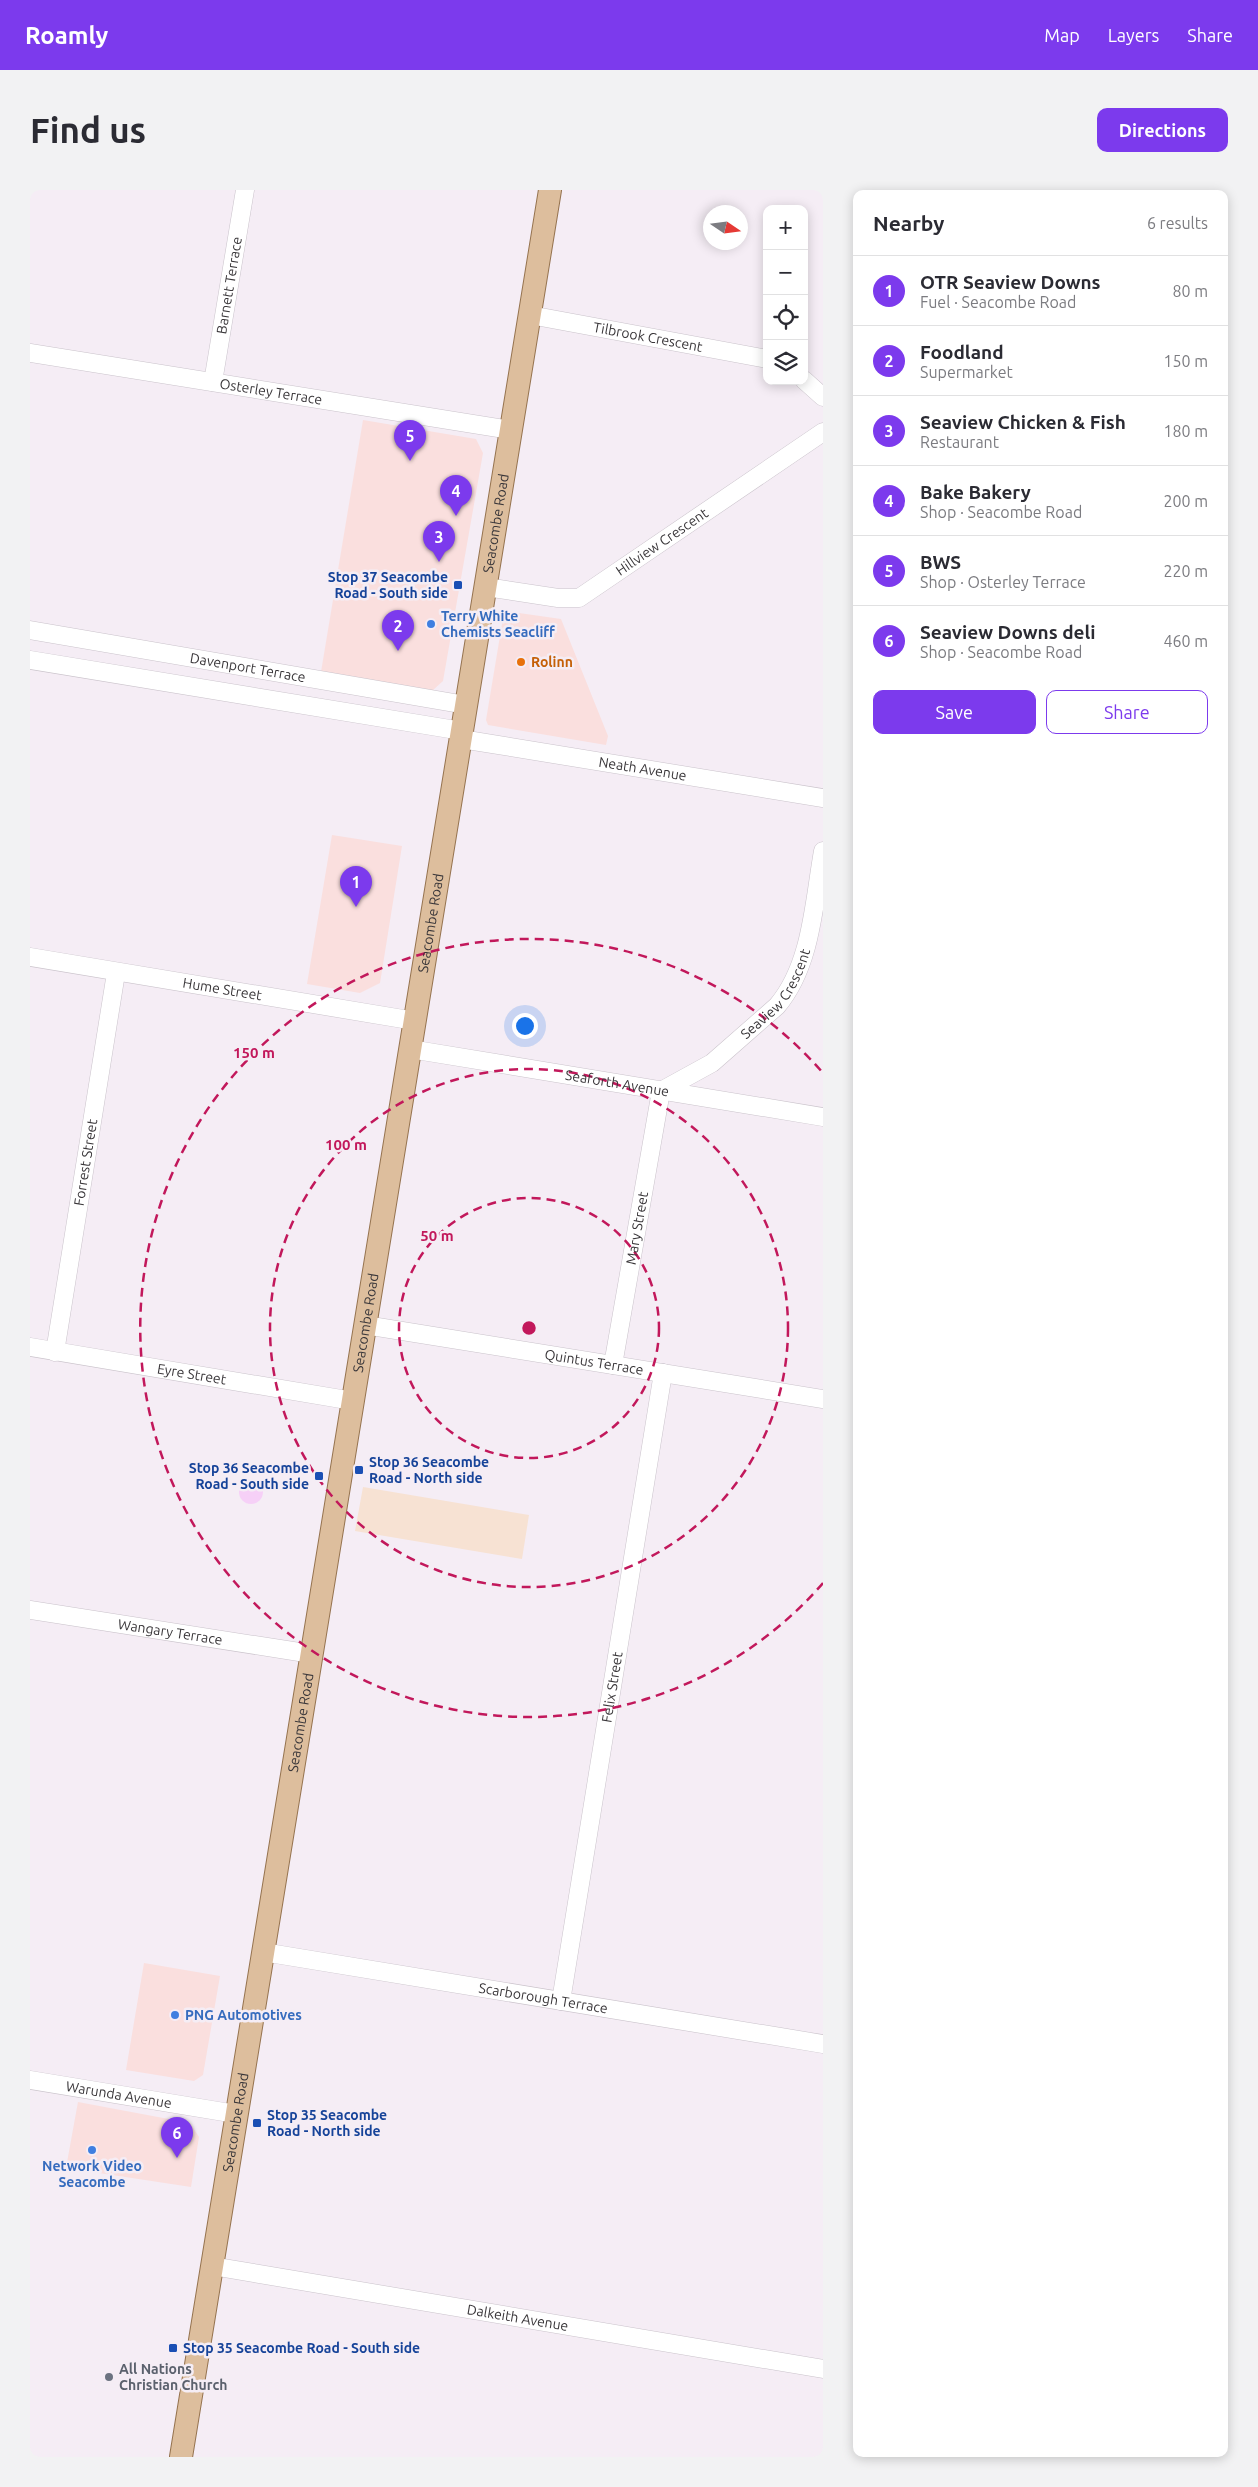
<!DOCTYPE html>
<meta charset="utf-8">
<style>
:root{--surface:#fff;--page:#f2f2f3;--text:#2b2b33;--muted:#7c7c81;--line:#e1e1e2;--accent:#7c3aed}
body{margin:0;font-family:Ubuntu,sans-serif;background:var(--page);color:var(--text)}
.controls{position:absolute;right:15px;top:15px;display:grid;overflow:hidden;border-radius:10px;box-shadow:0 2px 12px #0003}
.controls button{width:45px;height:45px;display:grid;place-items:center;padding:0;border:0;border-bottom:1px solid var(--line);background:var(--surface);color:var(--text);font:25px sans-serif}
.compass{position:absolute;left:673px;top:15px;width:45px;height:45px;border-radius:50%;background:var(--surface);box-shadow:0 2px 12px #0003;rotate:103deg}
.you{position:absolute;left:494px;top:835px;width:18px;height:18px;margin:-12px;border:4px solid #fff;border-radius:50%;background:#1a73e8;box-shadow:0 0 0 8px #1a73e833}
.badge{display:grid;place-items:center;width:32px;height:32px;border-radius:50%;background:var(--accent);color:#fff;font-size:16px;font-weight:700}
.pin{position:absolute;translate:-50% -41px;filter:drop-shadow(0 1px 2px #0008)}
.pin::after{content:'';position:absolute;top:26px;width:18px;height:15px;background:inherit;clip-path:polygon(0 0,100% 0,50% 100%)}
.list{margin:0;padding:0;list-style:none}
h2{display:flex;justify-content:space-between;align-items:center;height:65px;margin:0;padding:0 20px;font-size:21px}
h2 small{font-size:16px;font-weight:400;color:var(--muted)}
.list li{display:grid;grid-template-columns:32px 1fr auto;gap:15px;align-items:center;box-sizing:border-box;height:70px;padding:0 20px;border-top:1px solid var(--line)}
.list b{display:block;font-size:19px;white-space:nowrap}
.list p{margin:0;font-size:16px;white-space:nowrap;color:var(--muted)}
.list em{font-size:16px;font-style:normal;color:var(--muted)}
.actions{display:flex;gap:10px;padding:15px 20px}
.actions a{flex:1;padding:11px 0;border:1px solid var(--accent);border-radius:10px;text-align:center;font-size:18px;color:var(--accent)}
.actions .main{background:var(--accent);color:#fff}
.icon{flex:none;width:28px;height:28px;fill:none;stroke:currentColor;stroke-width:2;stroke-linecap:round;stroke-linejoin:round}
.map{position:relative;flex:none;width:793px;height:2267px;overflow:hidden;border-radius:10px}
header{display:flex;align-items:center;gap:30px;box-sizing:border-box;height:70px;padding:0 25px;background:var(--accent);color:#fff}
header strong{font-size:24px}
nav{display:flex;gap:28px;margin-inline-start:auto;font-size:18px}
.intro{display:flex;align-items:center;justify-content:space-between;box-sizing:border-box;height:120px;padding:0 30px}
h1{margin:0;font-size:35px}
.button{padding:12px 22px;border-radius:10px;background:var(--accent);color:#fff;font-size:18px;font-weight:700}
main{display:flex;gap:30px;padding:0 30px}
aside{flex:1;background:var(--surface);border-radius:10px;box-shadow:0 2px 12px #0003}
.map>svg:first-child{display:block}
.commercial{fill:#fadfde}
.education{fill:#f7e2d3}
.green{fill:#f6d0f7}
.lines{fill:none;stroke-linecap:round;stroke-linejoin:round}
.minor-casing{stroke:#cac3cb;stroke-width:19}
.major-casing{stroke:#95734f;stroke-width:24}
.minor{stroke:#fff;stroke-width:18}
.major{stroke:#ddbe9d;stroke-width:22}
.ring{fill:none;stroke:#c2185b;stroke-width:2.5;stroke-dasharray:9 6}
.transit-dot{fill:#1a4fb4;stroke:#f5edf5;stroke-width:2}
.shop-dot{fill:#3f7fe0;stroke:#f5edf5;stroke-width:2}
.food-dot{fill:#e8710a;stroke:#f5edf5;stroke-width:2}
.worship-dot{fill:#6b7280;stroke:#f5edf5;stroke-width:2}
.labels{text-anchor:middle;stroke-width:5;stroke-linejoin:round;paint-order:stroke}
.street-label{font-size:14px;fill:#3a373a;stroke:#f5edf5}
.transit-label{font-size:14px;font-weight:bold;fill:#164399;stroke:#f5edf5;text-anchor:start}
.shop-label{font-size:14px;font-weight:bold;fill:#366cbe;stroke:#f5edf5;text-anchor:start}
.food-label{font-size:14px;font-weight:bold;fill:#c56008;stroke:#f5edf5;text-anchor:start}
.worship-label{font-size:14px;font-weight:bold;fill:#5b616d;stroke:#f5edf5;text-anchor:start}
.centre{fill:#c2185b;stroke:#f5edf5;stroke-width:2.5}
.ring-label{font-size:15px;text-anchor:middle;font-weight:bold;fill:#c2185b;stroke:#f5edf5;stroke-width:5;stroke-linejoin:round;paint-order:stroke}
</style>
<header>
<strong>Roamly</strong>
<nav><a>Map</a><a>Layers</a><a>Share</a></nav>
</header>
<div class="intro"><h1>Find us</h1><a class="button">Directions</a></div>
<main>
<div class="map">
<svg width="793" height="2267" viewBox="0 0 793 2267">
<rect width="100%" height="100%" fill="#f5edf5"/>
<path class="commercial" d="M333,230L446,249L453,263L413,491L402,501L291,482Z
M482,422L531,429L578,546L576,555L458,535L456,530L473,428Z
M302,645L372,656L350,793L330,803L277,794Z
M114,1773L190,1786L173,1885L164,1891L96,1880Z
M48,1912L160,1933L169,1947L161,1997L36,1978Z"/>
<path class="education" d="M333,1297L499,1325L492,1369L325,1341Z"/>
<path class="green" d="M209 1302a12 12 0 1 1 24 0a12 12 0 1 1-24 0Z"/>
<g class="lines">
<defs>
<g id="minor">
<path id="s1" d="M500,125L737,169"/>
<path id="s2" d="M0,163L481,240"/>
<path d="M774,190L793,207"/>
<path id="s3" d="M183,192L215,0"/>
<path id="s4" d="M456,397L528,408H549L793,242"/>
<path id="s5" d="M0,440L436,515"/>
<path d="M0,470L432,541"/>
<path id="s6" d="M431,549L793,608"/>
<path id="s7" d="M0,767L385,831"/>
<path id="s8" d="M380,859L793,927"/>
<path id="s9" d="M335,1135L793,1209"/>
<path id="s10" d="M0,1157L323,1211"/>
<path id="s11" d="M25,1162L86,783"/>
<path id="s12" d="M583,1175L631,901L682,873L747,816C782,775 784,711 793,661"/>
<path id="s13" d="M0,1420L282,1464"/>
<path id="s14" d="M233,1762L793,1854"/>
<path id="s15" d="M531,1811L633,1183"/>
<path id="s16" d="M0,1890L206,1924"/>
<path id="s17" d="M182,2076L793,2179"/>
</g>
<g id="major">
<path id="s18" d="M151,2267L520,0"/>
</g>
</defs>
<use href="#minor" class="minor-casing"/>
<use href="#major" class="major-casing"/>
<use href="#minor" class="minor"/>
<use href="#major" class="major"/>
</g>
<g class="ring">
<circle cx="499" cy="1138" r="130"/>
<circle cx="499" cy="1138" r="259"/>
<path d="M793 1393A389 389 0 1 1 793 883"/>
</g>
<g class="transit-dot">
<rect x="423" y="390" width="10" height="10" rx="2.5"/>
<rect x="324" y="1275" width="10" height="10" rx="2.5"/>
<rect x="284" y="1281" width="10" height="10" rx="2.5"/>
<rect x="222" y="1928" width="10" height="10" rx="2.5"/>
<rect x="138" y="2153" width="10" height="10" rx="2.5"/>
</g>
<g class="shop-dot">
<circle cx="401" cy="434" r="5"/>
<circle cx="145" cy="1825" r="5"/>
<circle cx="62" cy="1960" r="5"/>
</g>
<circle class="food-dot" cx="491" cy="472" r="5"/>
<circle class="worship-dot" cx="79" cy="2187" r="5"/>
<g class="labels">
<g class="street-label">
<text dy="5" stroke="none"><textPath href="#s3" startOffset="98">Barnett Terrace</textPath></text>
<text dy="5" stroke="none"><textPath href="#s1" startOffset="120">Tilbrook Crescent</textPath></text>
<text dy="5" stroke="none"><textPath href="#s2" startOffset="244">Osterley Terrace</textPath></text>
<text dy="5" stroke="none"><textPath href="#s18" startOffset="1959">Seacombe Road</textPath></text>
<text dy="5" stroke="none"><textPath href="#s4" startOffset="194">Hillview Crescent</textPath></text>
<text dy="5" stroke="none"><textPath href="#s5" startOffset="221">Davenport Terrace</textPath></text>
<text dy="5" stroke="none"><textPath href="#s6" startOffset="184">Neath Avenue</textPath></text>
<text dy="5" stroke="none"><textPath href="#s18" startOffset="1554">Seacombe Road</textPath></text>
<text dy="5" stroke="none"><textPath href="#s7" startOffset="195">Hume Street</textPath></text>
<text dy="5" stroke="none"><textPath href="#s12" startOffset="432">Seaview Crescent</textPath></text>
<text dy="5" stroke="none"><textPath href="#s8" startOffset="210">Seaforth Avenue</textPath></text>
<text dy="5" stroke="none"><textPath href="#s11" startOffset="192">Forrest Street</textPath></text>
<text dy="5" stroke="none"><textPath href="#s12" startOffset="139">Mary Street</textPath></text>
<text dy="5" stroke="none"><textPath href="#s18" startOffset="1149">Seacombe Road</textPath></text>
<text dy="5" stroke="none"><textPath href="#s9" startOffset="232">Quintus Terrace</textPath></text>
<text dy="5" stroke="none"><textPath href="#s10" startOffset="164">Eyre Street</textPath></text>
<text dy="5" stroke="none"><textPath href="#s13" startOffset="142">Wangary Terrace</textPath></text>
<text dy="5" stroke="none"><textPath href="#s15" startOffset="318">Felix Street</textPath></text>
<text dy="5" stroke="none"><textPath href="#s18" startOffset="744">Seacombe Road</textPath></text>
<text dy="5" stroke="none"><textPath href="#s14" startOffset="284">Scarborough Terrace</textPath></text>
<text dy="5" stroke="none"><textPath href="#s16" startOffset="90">Warunda Avenue</textPath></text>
<text dy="5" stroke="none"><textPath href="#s18" startOffset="339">Seacombe Road</textPath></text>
<text dy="5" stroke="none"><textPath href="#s17" startOffset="310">Dalkeith Avenue</textPath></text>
</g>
<g class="transit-label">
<text x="418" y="392" text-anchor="end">Stop 37 Seacombe<tspan x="418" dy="16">Road - South side</tspan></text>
<text x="339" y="1277">Stop 36 Seacombe<tspan x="339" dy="16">Road - North side</tspan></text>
<text x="279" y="1283" text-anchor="end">Stop 36 Seacombe<tspan x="279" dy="16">Road - South side</tspan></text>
<text x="237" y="1930">Stop 35 Seacombe<tspan x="237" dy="16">Road - North side</tspan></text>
<text x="153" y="2163">Stop 35 Seacombe Road - South side</text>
</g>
<g class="shop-label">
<text x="411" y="431">Terry White<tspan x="411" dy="16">Chemists Seacliff</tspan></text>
<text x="155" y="1830">PNG Automotives</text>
<text x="62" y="1981" text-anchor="middle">Network Video<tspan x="62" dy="16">Seacombe</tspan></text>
</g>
<g class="food-label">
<text x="501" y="477">Rolinn</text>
</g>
<g class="worship-label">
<text x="89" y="2184">All Nations<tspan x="89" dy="16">Christian Church</tspan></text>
</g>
</g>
<circle cx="499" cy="1138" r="8" class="centre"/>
<g class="ring-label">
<text x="224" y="868">150 m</text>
<text x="316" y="960">100 m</text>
<text x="407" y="1051">50 m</text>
</g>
</svg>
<div class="controls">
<button>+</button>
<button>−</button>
<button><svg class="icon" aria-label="locate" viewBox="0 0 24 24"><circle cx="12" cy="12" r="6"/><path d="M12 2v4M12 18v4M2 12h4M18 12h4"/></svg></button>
<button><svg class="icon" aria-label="layers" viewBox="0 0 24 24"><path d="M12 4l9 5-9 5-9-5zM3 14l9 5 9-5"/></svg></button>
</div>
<svg class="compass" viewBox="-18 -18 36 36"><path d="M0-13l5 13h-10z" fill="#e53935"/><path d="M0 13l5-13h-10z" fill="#7c7c81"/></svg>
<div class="you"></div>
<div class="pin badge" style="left:326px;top:717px">1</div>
<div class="pin badge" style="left:368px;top:461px">2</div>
<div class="pin badge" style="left:409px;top:372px">3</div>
<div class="pin badge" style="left:426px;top:326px">4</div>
<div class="pin badge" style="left:380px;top:271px">5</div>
<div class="pin badge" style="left:147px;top:1968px">6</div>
</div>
<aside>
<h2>Nearby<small>6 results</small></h2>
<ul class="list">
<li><span class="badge">1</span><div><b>OTR Seaview Downs</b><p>Fuel · Seacombe Road</p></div><em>80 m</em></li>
<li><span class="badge">2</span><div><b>Foodland</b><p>Supermarket</p></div><em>150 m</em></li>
<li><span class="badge">3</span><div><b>Seaview Chicken &amp; Fish</b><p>Restaurant</p></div><em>180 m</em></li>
<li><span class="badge">4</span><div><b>Bake Bakery</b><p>Shop · Seacombe Road</p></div><em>200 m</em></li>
<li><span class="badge">5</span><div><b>BWS</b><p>Shop · Osterley Terrace</p></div><em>220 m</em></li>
<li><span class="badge">6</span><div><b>Seaview Downs deli</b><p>Shop · Seacombe Road</p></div><em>460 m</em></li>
</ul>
<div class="actions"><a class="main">Save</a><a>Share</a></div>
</aside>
</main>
